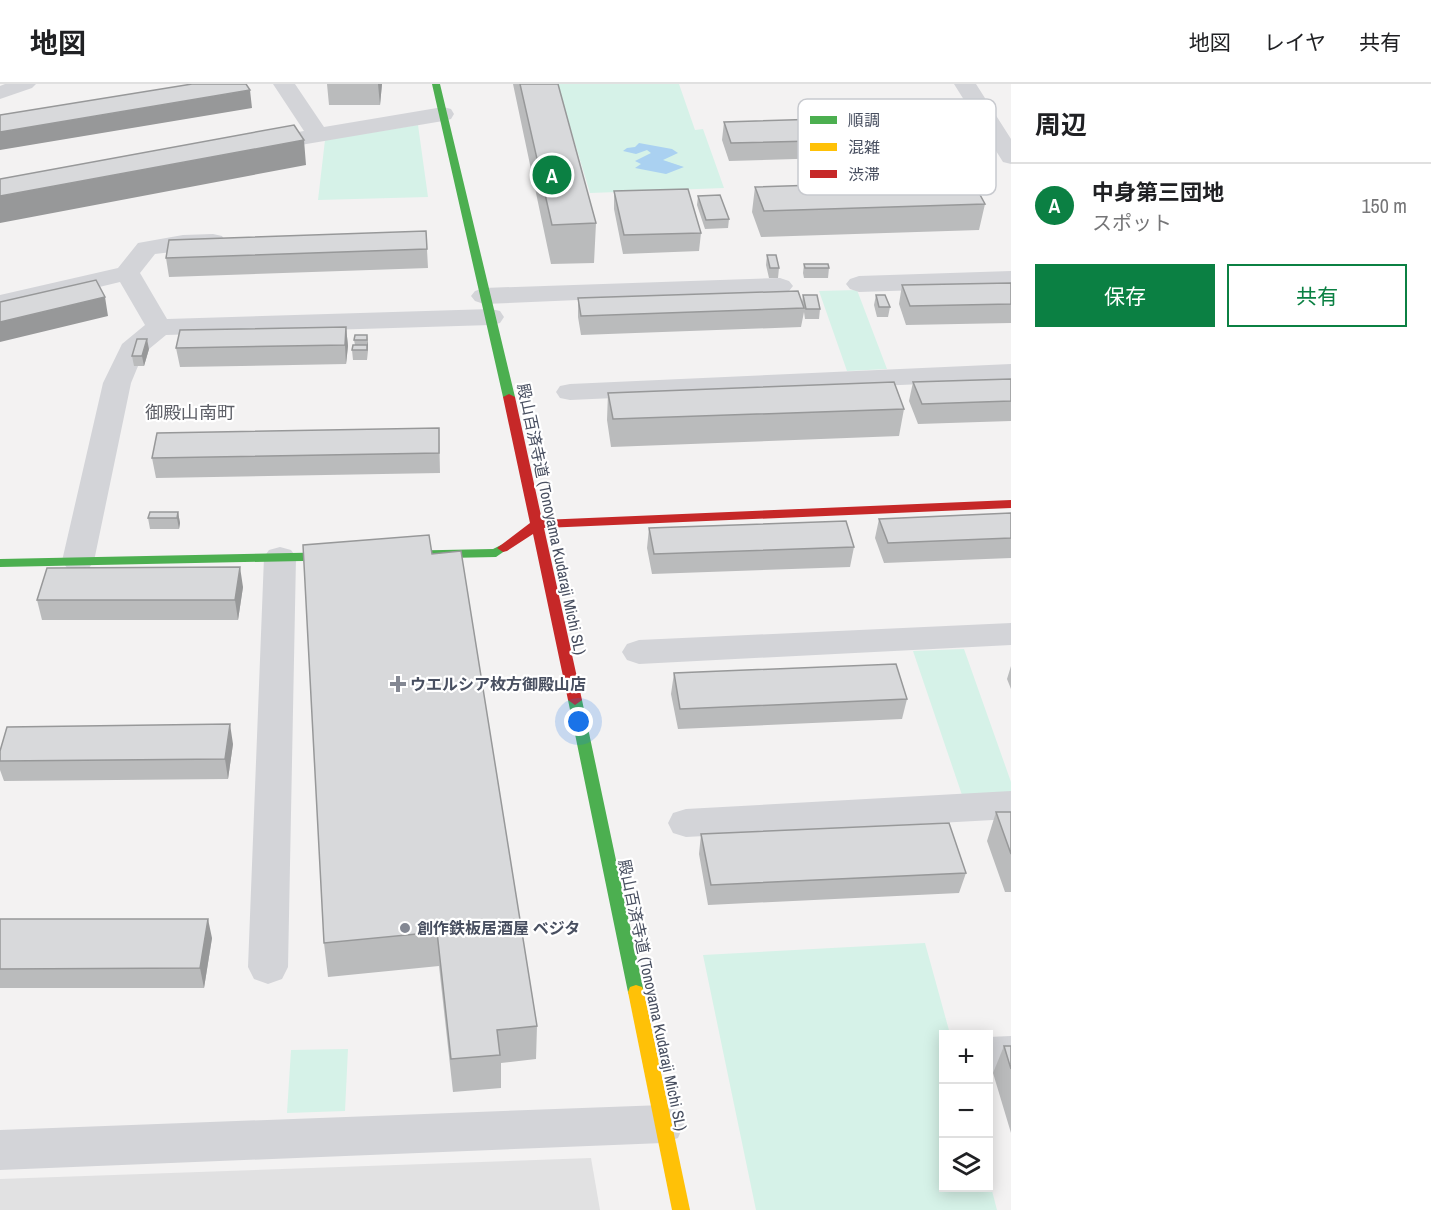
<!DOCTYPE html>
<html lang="ja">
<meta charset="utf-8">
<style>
:root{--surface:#fff;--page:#f2f2f2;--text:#202124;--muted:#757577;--line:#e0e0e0;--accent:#0b8043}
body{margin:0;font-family:"Archivo Narrow","Noto Sans JP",sans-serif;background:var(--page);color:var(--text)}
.controls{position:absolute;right:18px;bottom:18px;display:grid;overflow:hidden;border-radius:0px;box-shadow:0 3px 15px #0003}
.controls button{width:54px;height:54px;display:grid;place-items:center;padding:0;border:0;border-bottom:2px solid var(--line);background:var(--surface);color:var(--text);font:30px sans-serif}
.you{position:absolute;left:579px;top:638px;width:21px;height:21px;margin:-15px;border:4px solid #fff;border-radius:50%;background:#1a73e8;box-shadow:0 0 0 9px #1a73e833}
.badge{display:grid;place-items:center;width:39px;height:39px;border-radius:50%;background:var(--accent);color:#fff;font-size:20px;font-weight:700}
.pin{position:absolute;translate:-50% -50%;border:3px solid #fff;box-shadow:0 2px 6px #0006}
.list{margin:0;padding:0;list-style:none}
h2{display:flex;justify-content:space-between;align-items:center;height:78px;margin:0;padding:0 24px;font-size:26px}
h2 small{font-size:20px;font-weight:400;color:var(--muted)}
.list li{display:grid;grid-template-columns:39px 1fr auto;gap:18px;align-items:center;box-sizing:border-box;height:84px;padding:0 24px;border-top:2px solid var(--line)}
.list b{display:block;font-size:22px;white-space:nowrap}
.list p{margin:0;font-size:20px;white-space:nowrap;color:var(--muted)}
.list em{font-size:20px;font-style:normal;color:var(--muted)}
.actions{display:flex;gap:12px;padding:18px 24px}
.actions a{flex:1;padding:14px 0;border:2px solid var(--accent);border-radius:0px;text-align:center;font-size:21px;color:var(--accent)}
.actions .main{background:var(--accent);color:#fff}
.icon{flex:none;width:33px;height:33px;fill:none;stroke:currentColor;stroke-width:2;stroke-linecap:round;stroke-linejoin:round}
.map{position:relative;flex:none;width:1011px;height:1126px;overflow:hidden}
header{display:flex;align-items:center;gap:36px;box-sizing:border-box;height:84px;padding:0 30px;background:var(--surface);border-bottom:2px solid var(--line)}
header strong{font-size:28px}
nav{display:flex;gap:33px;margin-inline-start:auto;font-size:21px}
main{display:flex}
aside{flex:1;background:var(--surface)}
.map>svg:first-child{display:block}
.education{fill:#e1e1e2}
.green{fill:#d6f2e8}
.water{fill:#aad1f1}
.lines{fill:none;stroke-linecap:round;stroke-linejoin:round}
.street{fill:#d3d4d8;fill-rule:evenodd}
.fast{fill:#4caf50;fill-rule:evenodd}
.slow{fill:#ffc107;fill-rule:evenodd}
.jam{fill:#c62828;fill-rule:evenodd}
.wall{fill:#babbbc}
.shaded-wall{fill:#979899}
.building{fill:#d8d9db;stroke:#979899;stroke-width:1.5}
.poi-dot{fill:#848893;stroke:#fff;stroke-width:2}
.labels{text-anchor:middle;stroke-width:4.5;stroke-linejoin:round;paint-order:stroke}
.street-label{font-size:16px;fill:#484f60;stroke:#fff}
.poi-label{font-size:16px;font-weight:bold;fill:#484f60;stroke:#fff;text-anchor:start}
.neighbourhood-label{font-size:18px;fill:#5d5f67;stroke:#fff}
.key{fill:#fff;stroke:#c8cacf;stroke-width:1.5}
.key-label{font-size:16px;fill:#484f60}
</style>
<header>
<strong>地図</strong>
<nav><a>地図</a><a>レイヤ</a><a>共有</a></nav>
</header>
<main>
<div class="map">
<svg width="1011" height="1126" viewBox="0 0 1011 1126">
<rect width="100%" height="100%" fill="#f3f2f2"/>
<path class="education" d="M591,1074L600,1126H0V1095Z"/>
<path class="green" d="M557,0H679L695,46L703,45L724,104L590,109Z
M418,41L428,113L318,116L325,56Z
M857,206L887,285L847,287L819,207Z
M964,565L1011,698V708L962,711L913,567Z
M925,859L950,950H944V1104H988L989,1095L997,1126H756L703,871Z
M348,965L345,1027L287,1029L291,966Z"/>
<path class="water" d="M639,59L672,65L678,69L663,76L684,83L666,90L635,84L641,80L635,77L651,69L647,66L636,70L623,67L627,64L635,63Z"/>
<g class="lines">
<path class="street" d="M5,0H36L32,4L0,15V2Z
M273,0H295L324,43L443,23L451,25L454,30L451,35L443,37L259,68L251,66L248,61L251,56L304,47Z
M954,0H976L1011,55V80L1003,78Z
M213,150L222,152L225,157L222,162L155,170L140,189L167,235L491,225L500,227L504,233L500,239L491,241L166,251L143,270L131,299L94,477L89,484L78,487L67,484L62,477L103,299L122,260L145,241L120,198L0,227V211L118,184L138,159L183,151Z
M1011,187V203L859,208L850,205L846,200L850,195L859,192Z
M780,194L789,197L793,202L789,207L484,220L475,217L471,212L475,207L484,204Z
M1011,280V296L570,316L560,314L556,308L560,302L570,300Z
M280,463L291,466L296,473L288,883L282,895L268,900L254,895L248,883L264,473L269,466Z
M1011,539V561L639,580L627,576L622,568L627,560L639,556Z
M1011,707V735L686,753L673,749L668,739L673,729L686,725Z
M1011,952V988L988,989V953Z
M663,1021L678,1026L684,1040L678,1054L663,1059L0,1086V1046Z"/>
<path class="fast" d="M432,0H440L515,313L513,315L509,316L503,313Z
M503,460L509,464L496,473L0,483V475L493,465Z
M575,611L582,616L644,908L642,913L636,915L630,913L628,908L568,616Z"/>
<path class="slow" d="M636,901L642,903L644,908L690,1126H672L628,908L630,903Z"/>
<path class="jam" d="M509,310L515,313L542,436L1011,416V424L544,444L582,616L575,621L568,616L533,450L507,467L503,468L497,464L530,439L503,313Z"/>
</g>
<path class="wall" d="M327,0H382L380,21H329Z
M513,0H558L596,139L594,179L551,180Z
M724,38L931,54L928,71L729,77L722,56Z
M755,103L985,120L979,146L761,153L752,128Z
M614,107L701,149L699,167L623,170L614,125Z
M698,112L729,135L728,144L705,145L697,121Z
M426,147L428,184L169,193L166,174Z
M767,171L779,184L778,194H769L766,181Z
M804,180L829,184L828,194H804L803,189Z
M1011,199V239L906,241L899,220L902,201Z
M803,211L820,225L819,235H805L804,228L801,243L581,251L578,233V214L802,219Z
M876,211L890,223L888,233H877L874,221Z
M346,243L348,262L346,280L180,283L176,264Z
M367,251V276H353L352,266L355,261L354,256Z
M149,265L144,282H134L132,272Z
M1011,295V337L918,340L909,317L913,298Z
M608,309L904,325L899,352L611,363L607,336Z
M439,344L440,389L156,394L152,374Z
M178,428L180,439L179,445H150L148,434Z
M1011,429V474L884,479L875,454L879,435Z
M649,444L854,463L850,483L652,490L647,464Z
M432,470L537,942L536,975L501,979V1004L453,1008L439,882L328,893L324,859Z
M243,503L238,536H42L37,516Z
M1011,582V605L1007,595Z
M674,589L907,615L902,635L678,645L671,610Z
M233,660L228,695L4,697L0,686V667Z
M996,728H1011V808H1005L987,757Z
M701,750L966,789L959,809L708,821L699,770Z
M0,835L212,854L204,904H0Z
M1004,962H1011V1049L993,989Z"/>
<path class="shaded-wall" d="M378,0H382L380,21Z
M250,6L252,24L0,66V48Z
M304,56L306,81L0,139V112Z
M105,213L108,232L0,258V238Z
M346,243L348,262L346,280L345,261Z
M367,251L368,261L367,276Z
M147,255L149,265L144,282L142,272Z
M178,428L180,439L179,445L177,434Z
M240,483L243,503L238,536L235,516Z
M230,640L233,660L228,695L225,675Z
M208,835L212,854L204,904L200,884Z"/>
<path class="building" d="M192,0H246L250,6L0,48V31Z
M520,0H558L596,139L552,141Z
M920,32L931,54L731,59L724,38Z
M294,41L304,56L0,112V95Z
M972,96L985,120L764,127L755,103Z
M688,105L701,149L624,151L614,107Z
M720,111L729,135L706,136L698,112Z
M426,147L427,165L166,174L169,156Z
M767,171H776L779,184H770Z
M804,180H828L829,184H805Z
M96,196L105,213L0,238V218Z
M1011,199V220L910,222L902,201Z
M798,207L804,224L581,232L578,214Z
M803,211H817L820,225H806Z
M876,211H885L890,223H879Z
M346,243L345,261L176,264L180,246Z
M355,251H367V256H354Z
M137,255H147L142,272H132Z
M353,261H367V266H352Z
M1011,295V317L922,320L913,298Z
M894,298L904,325L613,335L608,309Z
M439,344V369L152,374L157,349Z
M150,428H178L177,434H148Z
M1011,429V454L888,459L879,435Z
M846,437L854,463L654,470L649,444Z
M429,451L432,470L461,467L537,942L497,946L500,971L451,975L437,848L324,859L303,461Z
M240,483L235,516H37L47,484Z
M896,580L907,615L680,625L674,589Z
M230,640L225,675L0,677V667L7,643Z
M996,728H1011V770Z
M949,739L966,789L711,801L701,750Z
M0,835H208L200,884L0,885Z
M1004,962H1011V985Z"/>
<g class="poi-dot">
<path d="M395 591h6v6h6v6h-6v6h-6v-6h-6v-6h6z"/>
<circle cx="405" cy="844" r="6"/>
</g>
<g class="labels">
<g class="street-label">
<text transform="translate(552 435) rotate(78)" y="6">殿山百済寺道 (Tonoyama Kudaraji Michi SL)</text>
<text transform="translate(653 911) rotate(78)" y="6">殿山百済寺道 (Tonoyama Kudaraji Michi SL)</text>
</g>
<g class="poi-label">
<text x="410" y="606">ウエルシア枚方御殿山店</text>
<text x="417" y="850">創作鉄板居酒屋 ベジタ</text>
</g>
<g class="neighbourhood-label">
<text x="190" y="335">御殿山南町</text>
</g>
</g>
<rect x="798" y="15" width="198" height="96" rx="9" class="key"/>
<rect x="810" y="32" width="27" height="8" fill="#4caf50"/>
<rect x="810" y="59" width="27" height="8" fill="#ffc107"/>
<rect x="810" y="86" width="27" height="8" fill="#c62828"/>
<g class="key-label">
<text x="848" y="42">順調</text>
<text x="848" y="69">混雑</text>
<text x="848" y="96">渋滞</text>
</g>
</svg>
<div class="controls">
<button>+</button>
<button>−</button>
<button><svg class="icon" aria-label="layers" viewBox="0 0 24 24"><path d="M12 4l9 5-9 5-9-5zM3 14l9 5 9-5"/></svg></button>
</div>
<div class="you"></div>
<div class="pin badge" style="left:552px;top:91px">A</div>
</div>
<aside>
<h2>周辺<small></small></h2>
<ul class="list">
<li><span class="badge">A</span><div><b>中身第三団地</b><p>スポット</p></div><em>150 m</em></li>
</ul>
<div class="actions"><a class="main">保存</a><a>共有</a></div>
</aside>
</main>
